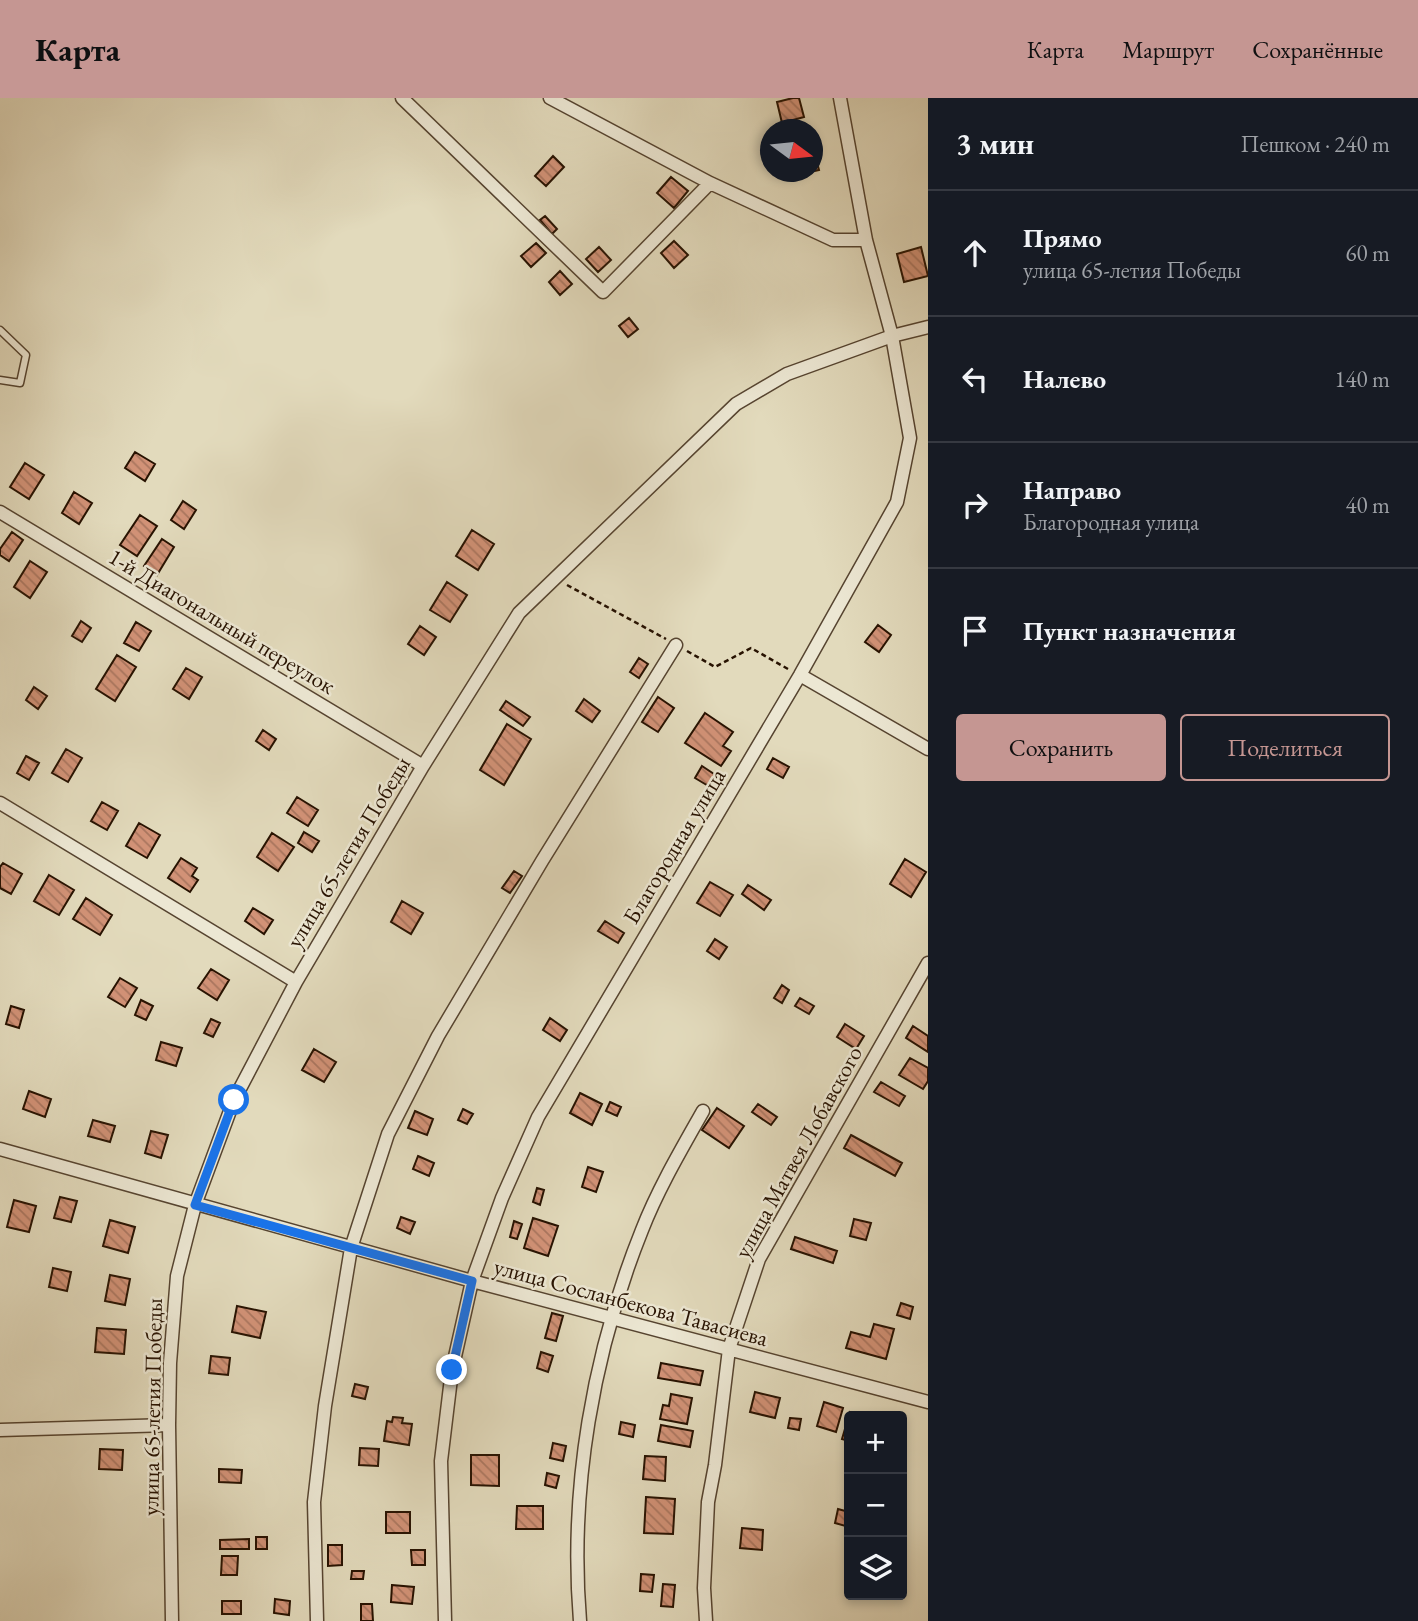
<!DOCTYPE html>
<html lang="ru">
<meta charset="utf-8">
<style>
:root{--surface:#171b24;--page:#20242c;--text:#f1f3f6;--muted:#9ea1a6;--line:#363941;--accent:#c59692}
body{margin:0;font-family:"EB Garamond",serif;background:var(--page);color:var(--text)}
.controls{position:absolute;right:21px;bottom:21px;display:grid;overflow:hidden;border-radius:7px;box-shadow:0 4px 10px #0003}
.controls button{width:63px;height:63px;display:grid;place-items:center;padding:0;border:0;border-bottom:2px solid var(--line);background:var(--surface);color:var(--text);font:35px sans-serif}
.compass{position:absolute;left:760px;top:21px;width:63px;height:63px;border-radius:50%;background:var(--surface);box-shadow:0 4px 10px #0003;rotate:105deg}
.stop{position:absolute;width:21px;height:21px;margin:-16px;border:5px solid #1a73e8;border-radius:50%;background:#fff}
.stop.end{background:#1a73e8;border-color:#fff;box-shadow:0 2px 7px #0008}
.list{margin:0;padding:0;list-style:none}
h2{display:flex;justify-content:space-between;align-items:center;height:91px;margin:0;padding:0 28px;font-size:30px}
h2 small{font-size:23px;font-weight:400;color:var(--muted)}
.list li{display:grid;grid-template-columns:46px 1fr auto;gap:21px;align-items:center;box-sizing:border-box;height:126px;padding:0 28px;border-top:2px solid var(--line)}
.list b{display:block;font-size:26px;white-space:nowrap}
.list p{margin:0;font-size:23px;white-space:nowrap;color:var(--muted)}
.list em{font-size:23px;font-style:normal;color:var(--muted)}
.actions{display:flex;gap:14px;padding:21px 28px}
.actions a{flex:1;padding:16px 0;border:2px solid var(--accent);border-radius:7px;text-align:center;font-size:24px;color:var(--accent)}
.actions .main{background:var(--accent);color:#111}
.icon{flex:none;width:38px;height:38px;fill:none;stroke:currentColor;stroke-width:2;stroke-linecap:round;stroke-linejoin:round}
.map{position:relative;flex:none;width:928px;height:1523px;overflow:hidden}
header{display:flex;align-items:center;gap:42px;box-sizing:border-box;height:98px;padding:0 35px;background:var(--accent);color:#111}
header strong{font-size:33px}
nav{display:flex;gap:38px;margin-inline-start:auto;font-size:24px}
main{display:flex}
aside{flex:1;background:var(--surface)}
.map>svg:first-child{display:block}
.building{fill:url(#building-back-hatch);stroke:#271201;stroke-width:2}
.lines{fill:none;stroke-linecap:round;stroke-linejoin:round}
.lane-casing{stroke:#564430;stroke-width:9}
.street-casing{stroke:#564430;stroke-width:15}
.path{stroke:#271201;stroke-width:2.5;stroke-dasharray:5 3.5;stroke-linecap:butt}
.lane{stroke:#ece7d3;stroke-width:6}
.street{stroke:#ece7d3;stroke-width:12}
.route{stroke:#1a73e8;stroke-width:9}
.labels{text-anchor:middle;stroke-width:5;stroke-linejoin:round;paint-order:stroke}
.street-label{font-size:23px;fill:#271201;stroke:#ece7d3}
</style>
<header>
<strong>Карта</strong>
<nav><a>Карта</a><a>Маршрут</a><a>Сохранённые</a></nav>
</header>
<main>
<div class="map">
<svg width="928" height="1523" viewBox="0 0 928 1523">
<defs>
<pattern id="building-back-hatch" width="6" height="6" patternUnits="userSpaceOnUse" patternTransform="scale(1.75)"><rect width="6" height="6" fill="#d29277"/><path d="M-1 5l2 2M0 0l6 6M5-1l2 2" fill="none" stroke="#aa765f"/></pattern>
</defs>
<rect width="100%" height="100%" fill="#e2dabc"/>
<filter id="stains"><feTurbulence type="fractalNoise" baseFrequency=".00286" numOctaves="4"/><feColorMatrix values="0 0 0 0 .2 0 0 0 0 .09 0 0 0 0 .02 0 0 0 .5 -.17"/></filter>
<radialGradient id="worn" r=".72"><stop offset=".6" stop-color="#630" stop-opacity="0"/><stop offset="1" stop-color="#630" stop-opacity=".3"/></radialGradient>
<path class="building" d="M793,0H799L804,19L782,25L777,4Z
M813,49L819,72L793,78L792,74H813Z
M553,58L564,69L546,88L535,78Z
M671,79L688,93L674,110L657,95Z
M545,118L557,131L552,136L540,122Z
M674,143L688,157L674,170L661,155Z
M536,145L546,155L531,169L521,158Z
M599,149L611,162L598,174L586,161Z
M921,149L928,178L904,184L897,156Z
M560,173L572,186L560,197L549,184Z
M629,220L638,231L628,239L619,228Z
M135,354L155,366L145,383L125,370Z
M25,365L44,377L29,401L10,389Z
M74,394L92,405L79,426L62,415Z
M183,403L196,412L184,431L171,422Z
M140,417L157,428L137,458L120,447Z
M472,432L494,446L478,472L456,458Z
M12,434L23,442L9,463L0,457V451Z
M162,441L174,449L157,477L144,468Z
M30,463L47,474L30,500L14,489Z
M447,484L467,497L450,524L430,512Z
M81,523L91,530L82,544L72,538Z
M136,524L151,533L139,553L124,545Z
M878,527L891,537L879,554L865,544Z
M420,528L436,539L424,557L408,546Z
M117,557L136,569L115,603L96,591Z
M639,560L648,566L639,580L630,574Z
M186,570L202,579L189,601L173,591Z
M34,589L47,598L38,611L26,602Z
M658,599L674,610L658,634L642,624Z
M584,601L600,613L592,624L576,613Z
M506,603L530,619L523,628L500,612Z
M705,615L733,634L723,648L731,653L721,668L685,645Z
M507,626L531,641L504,687L480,672Z
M263,632L276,641L269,652L256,643Z
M66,651L82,660L68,684L52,675Z
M26,658L39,665L29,682L17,675Z
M773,660L789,669L783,680L767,671Z
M702,668L717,678L710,689L695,680Z
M297,699L318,712L308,728L287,715Z
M102,704L118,713L107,732L91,723Z
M139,725L160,737L147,760L126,748Z
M304,734L319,743L312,754L298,745Z
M272,735L294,749L278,773L257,759Z
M181,760L197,770L192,778L198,782L190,794L168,780Z
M905,761L926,774L911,799L890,786Z
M3,765L22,776L11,796L0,790V769Z
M514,773L522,778L510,795L502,790Z
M49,777L74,792L59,817L34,803Z
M710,784L733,797L720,818L697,805Z
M748,787L771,802L764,812L742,796Z
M86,800L112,817L100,837L73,821Z
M402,803L423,815L411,836L391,824Z
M253,810L273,822L264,836L245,823Z
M605,823L624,835L618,845L598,833Z
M715,841L727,849L719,861L707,853Z
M211,871L229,882L217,902L198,890Z
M120,880L137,890L125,909L108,899Z
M782,887L789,892L782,905L774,900Z
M800,900L814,908L809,916L795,908Z
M141,902L153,908L146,922L135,917Z
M11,908L24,912L19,930L6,926Z
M550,920L567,932L560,943L543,932Z
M211,921L220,925L213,939L204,935Z
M845,926L864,938L856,951L837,939Z
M913,928L928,938V954L906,940Z
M161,944L182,950L176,968L156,962Z
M314,951L336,964L324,984L302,972Z
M910,960L928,970V983L923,991L899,977Z
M881,984L905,998L899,1008L874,994Z
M29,993L51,1001L45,1019L23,1011Z
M580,995L602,1006L592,1027L570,1015Z
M610,1004L621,1009L617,1018L606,1013Z
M758,1006L777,1019L771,1027L752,1014Z
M717,1010L744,1028L729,1050L702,1032Z
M463,1011L473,1016L467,1026L458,1022Z
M415,1013L433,1021L427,1037L408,1030Z
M93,1022L115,1028L110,1044L88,1038Z
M151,1033L168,1037L161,1060L145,1055Z
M851,1037L902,1065L895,1078L844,1050Z
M418,1058L434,1065L429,1078L413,1071Z
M588,1069L603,1074L596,1094L582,1089Z
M537,1090L544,1092L540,1107L533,1104Z
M60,1099L77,1103L71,1124L54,1120Z
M14,1102L36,1108L29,1134L7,1129Z
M401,1119L415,1124L410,1136L397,1130Z
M533,1120L558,1128L548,1158L524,1150Z
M854,1121L871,1125L866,1142L850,1138Z
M110,1122L135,1129L128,1155L103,1148Z
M514,1123L522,1126L517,1141L510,1139Z
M795,1139L837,1153L833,1165L791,1151Z
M53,1170L71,1174L67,1193L49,1189Z
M110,1177L130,1181L125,1207L105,1203Z
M901,1205L913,1209L910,1221L897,1217Z
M237,1208L266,1214L260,1240L232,1234Z
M552,1215L563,1218L556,1243L545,1240Z
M874,1226L894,1231L886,1261L846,1250L851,1234L870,1239Z
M97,1230L126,1232L124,1256L95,1254Z
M541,1254L553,1258L548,1274L537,1270Z
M211,1258L230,1260L228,1277L209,1275Z
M661,1265L703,1273L700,1287L658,1280Z
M355,1286L368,1289L365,1301L352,1298Z
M755,1294L780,1300L775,1320L750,1314Z
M671,1296L692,1300L687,1326L660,1321L663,1307L669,1308Z
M824,1304L843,1310L836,1334L817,1328Z
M850,1314L864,1318H849V1343L842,1341Z
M393,1319L403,1320L402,1325L412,1326L409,1347L384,1343L387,1323L392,1324Z
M790,1320L801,1321L799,1332L788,1330Z
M621,1324L635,1327L633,1339L619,1336Z
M661,1327L693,1333L690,1349L658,1343Z
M553,1345L566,1348L563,1363L550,1360Z
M360,1350L379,1351L378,1368L359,1367Z
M100,1351L123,1352L122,1372L99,1371Z
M471,1357H499V1388L471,1387Z
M645,1358L666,1359L665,1383L643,1381Z
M219,1371L242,1372L241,1385L219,1384Z
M547,1375L559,1378L556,1390L545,1387Z
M646,1399L675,1401L673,1436L644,1435Z
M517,1408H543V1431H516Z
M838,1411L849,1414V1429L835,1425Z
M386,1414H410V1435H386Z
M742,1430L763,1432L762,1452L740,1450Z
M256,1439H267V1451H256Z
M249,1441V1451H220V1442Z
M328,1447H342V1467L328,1468Z
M411,1452H425V1467H412Z
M222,1458H238L237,1477H221Z
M352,1473H364L363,1481H351Z
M641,1476L654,1477L652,1494L640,1493Z
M663,1486L675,1487L673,1509L661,1508Z
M392,1487L414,1489L412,1506L391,1504Z
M275,1501L290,1503L289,1517L274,1515Z
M222,1503H241V1516H222Z
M361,1506H372L373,1523H361Z"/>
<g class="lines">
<defs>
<path id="lane" d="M0,232L26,257L20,285L0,282"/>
<path id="street" d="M402,0L603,194L710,85
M550,0L710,85L833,142H866
M0,414L423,668
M800,577L928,651
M0,705L296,884
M0,1051L472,1183L928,1304
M0,1332L169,1327
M172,1523L169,1327L170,1265L177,1178L195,1107L234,1002L296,884L423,668L519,515L736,306L787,276L892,238L928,229
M317,1523L314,1404L325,1308L351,1150L388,1036L438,938L542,763L676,547
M445,1523L441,1363L452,1272L472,1183L502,1100L538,1019L800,577L897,404L910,340L892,238L866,142L840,0
M580,1523C569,1391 593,1254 642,1132C658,1091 681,1052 703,1013
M706,1523L704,1490L708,1404L715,1367L729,1251L759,1161L928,865"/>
</defs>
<use href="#lane" class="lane-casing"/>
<use href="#street" class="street-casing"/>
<path class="path" d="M567,487L666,541
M687,553L715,569L751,550L788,571"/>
<use href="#lane" class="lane"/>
<use href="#street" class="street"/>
</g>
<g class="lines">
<path class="route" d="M234,1002L195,1107L472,1183L452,1272"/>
</g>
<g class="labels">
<g class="street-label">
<text transform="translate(222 523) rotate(31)" y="8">1-й Диагональный переулок</text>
<text transform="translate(674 748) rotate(-59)" y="8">Благородная улица</text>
<text transform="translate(348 754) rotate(-59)" y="8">улица 65-летия Победы</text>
<text transform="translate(798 1054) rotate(-61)" y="8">улица Матвея Лобавского</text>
<text transform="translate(631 1204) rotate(15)" y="8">улица Сосланбекова Тавасиева</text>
<text transform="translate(152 1309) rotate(-89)" y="8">улица 65-летия Победы</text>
</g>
</g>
<rect width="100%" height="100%" filter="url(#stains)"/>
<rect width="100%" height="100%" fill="url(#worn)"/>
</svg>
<div class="controls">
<button>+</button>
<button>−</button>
<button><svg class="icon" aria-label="layers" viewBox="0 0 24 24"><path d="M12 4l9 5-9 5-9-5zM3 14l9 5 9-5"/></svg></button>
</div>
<svg class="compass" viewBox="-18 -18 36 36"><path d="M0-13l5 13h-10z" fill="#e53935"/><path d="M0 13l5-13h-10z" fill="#9ea1a6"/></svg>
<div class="stop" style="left:234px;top:1002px"></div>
<div class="stop end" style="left:452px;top:1272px"></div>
</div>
<aside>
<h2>3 мин<small>Пешком · 240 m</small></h2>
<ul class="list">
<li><svg class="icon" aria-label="ahead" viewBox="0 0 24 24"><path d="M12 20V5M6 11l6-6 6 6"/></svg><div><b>Прямо</b><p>улица 65-летия Победы</p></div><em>60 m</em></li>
<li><svg class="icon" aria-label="left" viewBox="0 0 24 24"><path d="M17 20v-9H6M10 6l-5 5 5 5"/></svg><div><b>Налево</b></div><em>140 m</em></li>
<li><svg class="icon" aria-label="right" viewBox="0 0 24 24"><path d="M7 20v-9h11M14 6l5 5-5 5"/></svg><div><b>Направо</b><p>Благородная улица</p></div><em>40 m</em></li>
<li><svg class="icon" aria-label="arrive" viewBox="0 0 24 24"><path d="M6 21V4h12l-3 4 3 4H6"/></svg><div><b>Пункт назначения</b></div></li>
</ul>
<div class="actions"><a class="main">Сохранить</a><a>Поделиться</a></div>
</aside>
</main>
